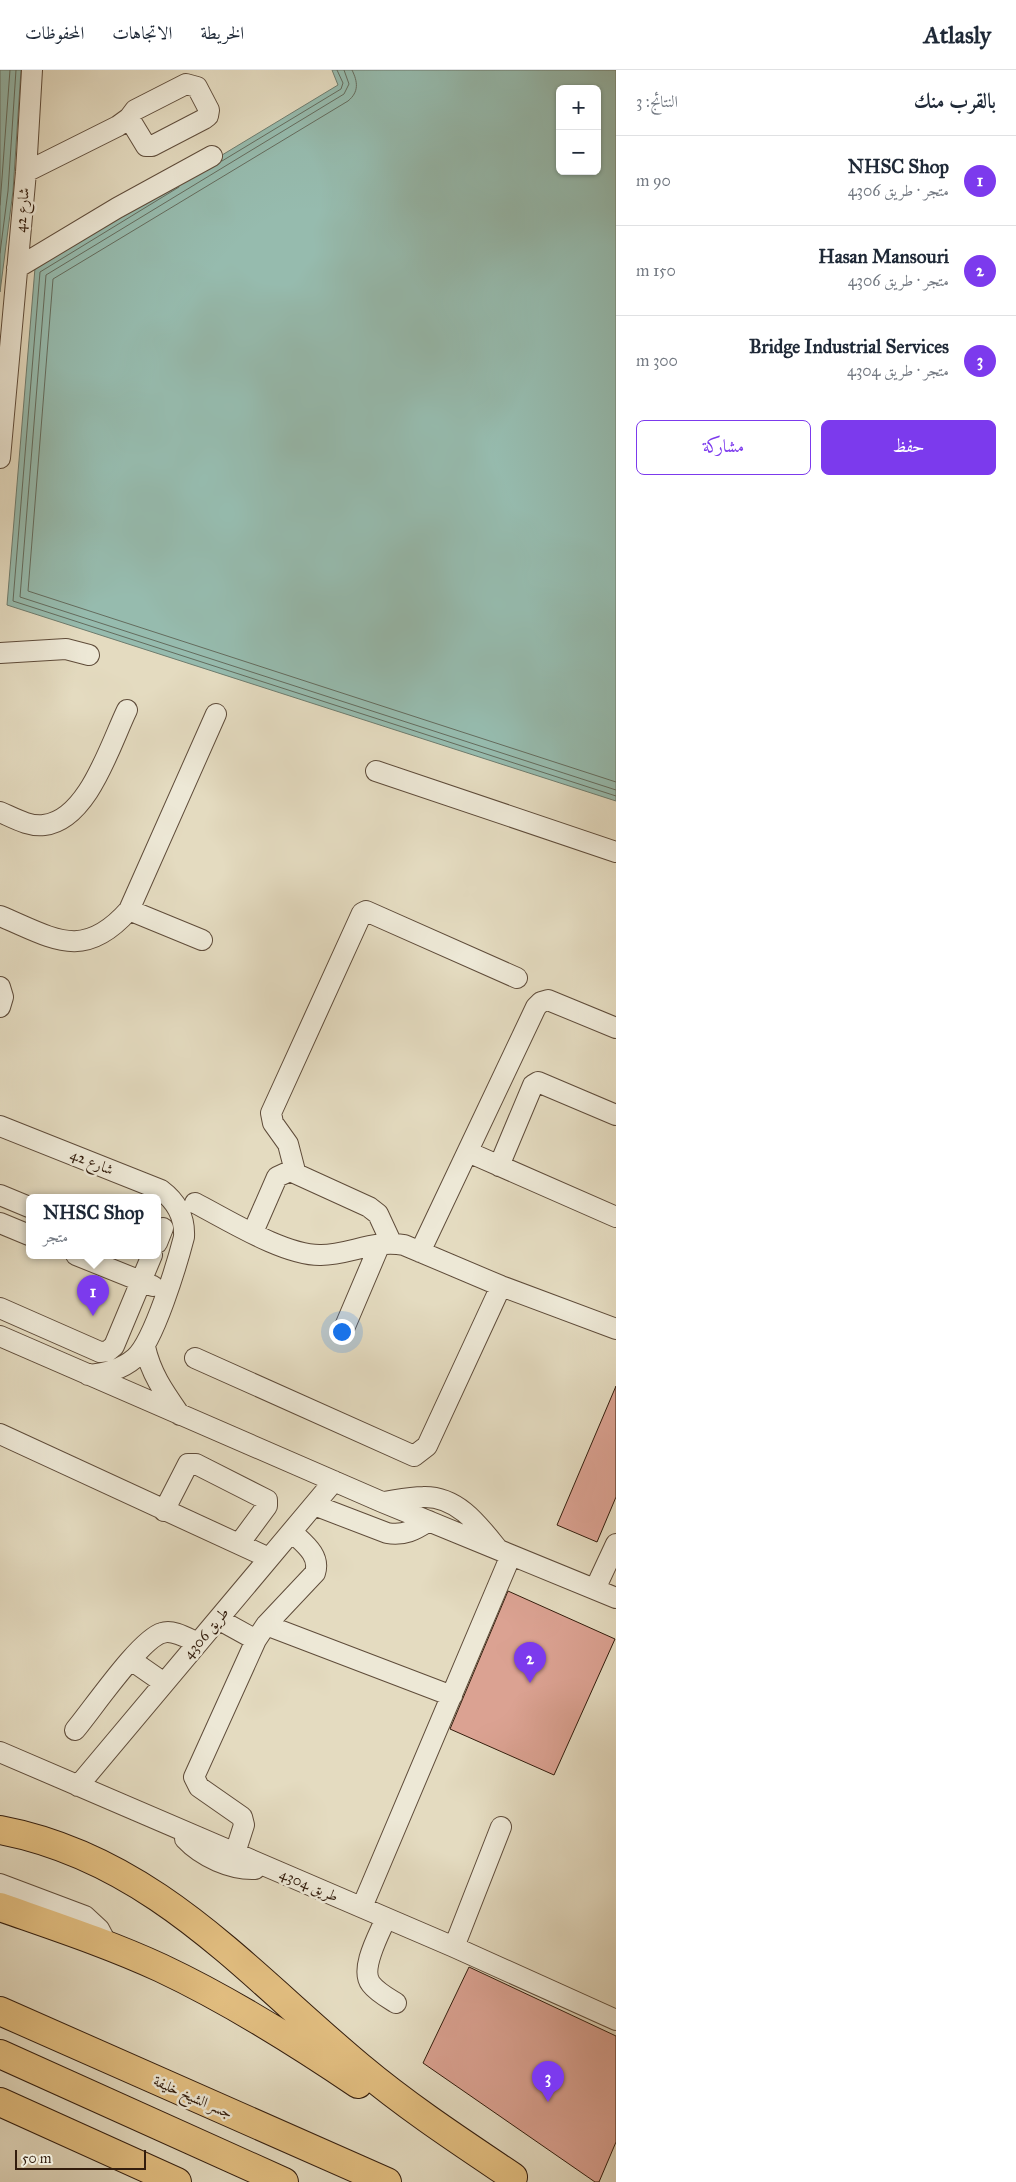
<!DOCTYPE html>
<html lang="ar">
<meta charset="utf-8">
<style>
:root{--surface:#fff;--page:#f2f2f3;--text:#1f2937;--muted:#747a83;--line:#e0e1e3;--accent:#7c3aed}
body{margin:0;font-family:"IM FELL Great Primer",Amiri,serif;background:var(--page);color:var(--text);direction:rtl}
.controls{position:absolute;right:15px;top:15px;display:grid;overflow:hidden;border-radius:8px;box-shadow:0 1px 4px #0004}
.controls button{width:45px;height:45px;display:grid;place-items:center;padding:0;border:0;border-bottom:1px solid var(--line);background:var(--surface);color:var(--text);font:25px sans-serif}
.scale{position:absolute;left:15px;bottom:12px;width:131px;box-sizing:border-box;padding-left:5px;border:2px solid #331d0d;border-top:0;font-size:14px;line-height:18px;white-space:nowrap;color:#331d0d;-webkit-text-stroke:4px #ede8d6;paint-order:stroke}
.you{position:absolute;left:341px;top:1261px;width:18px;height:18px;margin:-12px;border:4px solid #fff;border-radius:50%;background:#1a73e8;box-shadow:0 0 0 8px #1a73e833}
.badge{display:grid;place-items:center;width:32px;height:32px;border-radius:50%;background:var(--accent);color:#fff;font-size:16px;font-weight:700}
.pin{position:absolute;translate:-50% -41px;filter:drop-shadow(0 1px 2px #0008)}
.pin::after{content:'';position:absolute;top:26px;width:18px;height:15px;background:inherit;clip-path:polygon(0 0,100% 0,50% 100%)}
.popup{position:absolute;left:26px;top:1124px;width:135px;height:65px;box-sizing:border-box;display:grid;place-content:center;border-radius:8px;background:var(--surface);filter:drop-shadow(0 1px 4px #0005);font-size:16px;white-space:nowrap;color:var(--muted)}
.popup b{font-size:19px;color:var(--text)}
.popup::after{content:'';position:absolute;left:50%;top:100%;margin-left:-10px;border:10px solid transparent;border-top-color:var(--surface)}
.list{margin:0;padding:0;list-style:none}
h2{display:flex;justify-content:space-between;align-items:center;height:65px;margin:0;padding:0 20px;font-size:21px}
h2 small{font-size:16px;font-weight:400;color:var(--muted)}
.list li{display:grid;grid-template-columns:32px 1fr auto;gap:15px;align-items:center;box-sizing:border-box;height:90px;padding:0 20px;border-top:1px solid var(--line)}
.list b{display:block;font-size:19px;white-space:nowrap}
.list p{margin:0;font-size:16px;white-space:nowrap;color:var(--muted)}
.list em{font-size:16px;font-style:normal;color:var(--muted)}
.actions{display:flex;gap:10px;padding:15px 20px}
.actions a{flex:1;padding:11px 0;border:1px solid var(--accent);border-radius:8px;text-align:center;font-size:18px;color:var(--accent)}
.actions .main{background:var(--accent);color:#fff}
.map{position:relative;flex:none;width:616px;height:2112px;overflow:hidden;direction:ltr}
header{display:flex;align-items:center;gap:30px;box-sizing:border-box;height:70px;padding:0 25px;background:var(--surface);border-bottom:1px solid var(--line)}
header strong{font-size:24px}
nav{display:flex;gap:28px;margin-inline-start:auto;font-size:18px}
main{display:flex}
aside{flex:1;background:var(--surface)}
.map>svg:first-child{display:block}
.water{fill:#96bbae;stroke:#6e7c6e;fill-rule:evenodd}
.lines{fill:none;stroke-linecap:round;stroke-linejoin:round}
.shore{stroke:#646c5e;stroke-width:1}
.building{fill:#dba292;stroke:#331d0d}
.minor-casing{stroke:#5f4c3a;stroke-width:22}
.highway-casing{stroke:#331d0d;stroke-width:30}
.minor{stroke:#ede8d6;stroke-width:20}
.highway{stroke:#e2be80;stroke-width:28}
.labels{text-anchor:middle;stroke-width:5;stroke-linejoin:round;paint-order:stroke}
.street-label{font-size:15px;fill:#331d0d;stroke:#ede8d6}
</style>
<header>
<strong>Atlasly</strong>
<nav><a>الخريطة</a><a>الاتجاهات</a><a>المحفوظات</a></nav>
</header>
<main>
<aside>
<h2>بالقرب منك<small>النتائج: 3</small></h2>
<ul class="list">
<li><span class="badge">1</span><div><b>NHSC Shop</b><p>متجر · طريق 4306</p></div><em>90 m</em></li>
<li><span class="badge">2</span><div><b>Hasan Mansouri</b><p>متجر · طريق 4306</p></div><em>150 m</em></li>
<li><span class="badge">3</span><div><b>Bridge Industrial Services</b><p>متجر · طريق 4304</p></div><em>300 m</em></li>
</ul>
<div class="actions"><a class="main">حفظ</a><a>مشاركة</a></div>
</aside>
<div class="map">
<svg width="616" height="2112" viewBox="0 0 616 2112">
<rect width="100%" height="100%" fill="#e4dbc0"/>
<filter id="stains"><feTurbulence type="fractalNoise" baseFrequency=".004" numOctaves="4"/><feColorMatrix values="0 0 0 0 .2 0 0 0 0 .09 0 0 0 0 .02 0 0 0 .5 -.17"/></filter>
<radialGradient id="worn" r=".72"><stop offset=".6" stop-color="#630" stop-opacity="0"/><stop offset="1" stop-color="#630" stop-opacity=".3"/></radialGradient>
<path class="water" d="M0,0H21L13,121L0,222Z
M332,0H616V731L7,535L35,198L338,15ZM560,19H597V101H560Z"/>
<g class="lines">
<path class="shore" d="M344,0L349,14L344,24L46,205L20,527L616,720
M352,0C358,12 359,22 348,31L53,209L28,521L616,712
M222,91L341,19L343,13L337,0
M179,117L40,202L13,531L616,726
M0,135L10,0
M0,183L8,121L16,0"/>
</g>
<path class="building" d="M616,1316V1427L597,1472L557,1455Z
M508,1521L615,1569L554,1705L450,1659Z
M469,1897L616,1966V2072L599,2112H595L423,1993Z"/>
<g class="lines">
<defs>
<path id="minor" d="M26,102L118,56L129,48L135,40L186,14L197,17L209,40L208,46L204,49L152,76H146L129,48
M17,198L117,138L212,86
M0,388L26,102L32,0
M0,583L66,579L89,585
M376,701L616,782
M0,742C14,748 29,757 44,755C88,750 110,675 127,640
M129,840L202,870
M0,846C53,868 83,892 129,840L216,644
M0,917L3,927L0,937
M0,1056L161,1120C177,1132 185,1147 184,1167C177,1194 154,1271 135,1288C121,1300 106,1303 88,1305
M468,1082L616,1147
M499,1096L533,1015L538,1012L616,1045
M295,1101L288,1074L273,1053L271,1043L362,843L366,841L517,908
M0,1125L29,1137
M195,1133C228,1150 285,1186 321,1185C349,1185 375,1169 404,1175L501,1216L616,1259
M0,1153L29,1165
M253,1162L277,1107L290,1101L369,1137L378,1144L391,1172
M157,1173L163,1158
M420,1182L536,937L541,932L548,930L616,958
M76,1185L153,1216
M0,1238L100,1282L108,1281L114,1276L152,1185
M343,1261L380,1174
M0,1266L382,1432L616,1528
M145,1277C151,1304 164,1322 180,1345
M195,1288L414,1386L427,1376L501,1216
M0,1364L269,1488
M384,1432C397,1430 410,1427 423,1427C457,1426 478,1454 497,1478
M314,1435L387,1463C404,1466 415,1460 429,1451
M164,1441L188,1394H196L267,1430V1436L239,1474
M595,1519L616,1474
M218,1549L256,1570
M266,1555L452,1626
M131,1590L164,1613
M75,1660C92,1640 140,1569 162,1563C173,1559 187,1568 198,1573
M0,1682L454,1877L616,1950
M78,1716L334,1411
M185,1769C202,1787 231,1800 255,1799
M235,1783L244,1755L242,1747L199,1717L194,1707L256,1570L266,1555L315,1503C321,1485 303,1473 292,1462
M0,1814L85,1846L99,1859L108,1876
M362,1837L511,1485
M386,1848C380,1863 359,1899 371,1914C377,1922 388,1928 396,1933
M454,1877L501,1757"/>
<path id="highway" d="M0,1760C153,1789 247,1903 360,1997C409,2038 461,2072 513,2107
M0,1837C54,1856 109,1874 161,1898C229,1930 296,1972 358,2014
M0,1941L387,2112
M0,1984L284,2112
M0,2032L177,2112"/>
</defs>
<use href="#minor" class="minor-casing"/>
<use href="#highway" class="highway-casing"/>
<use href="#minor" class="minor"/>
<use href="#highway" class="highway"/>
</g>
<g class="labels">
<g class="street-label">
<text transform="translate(22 140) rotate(-85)" y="5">شارع 42</text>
<text transform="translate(92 1092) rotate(22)" y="5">شارع 42</text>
<text transform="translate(206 1563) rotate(-50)" y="5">طريق 4306</text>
<text transform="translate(309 1815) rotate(23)" y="5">طريق 4304</text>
<text transform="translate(193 2027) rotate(24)" y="5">جسر الشيخ خليفة</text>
</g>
</g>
<rect width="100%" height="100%" filter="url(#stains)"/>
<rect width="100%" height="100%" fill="url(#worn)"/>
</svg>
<div class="controls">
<button>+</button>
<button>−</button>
</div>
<div class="scale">50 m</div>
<div class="you"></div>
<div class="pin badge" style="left:93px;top:1246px">1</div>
<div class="popup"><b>NHSC Shop</b>متجر</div>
<div class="pin badge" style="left:530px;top:1613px">2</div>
<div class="pin badge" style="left:548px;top:2032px">3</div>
</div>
</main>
